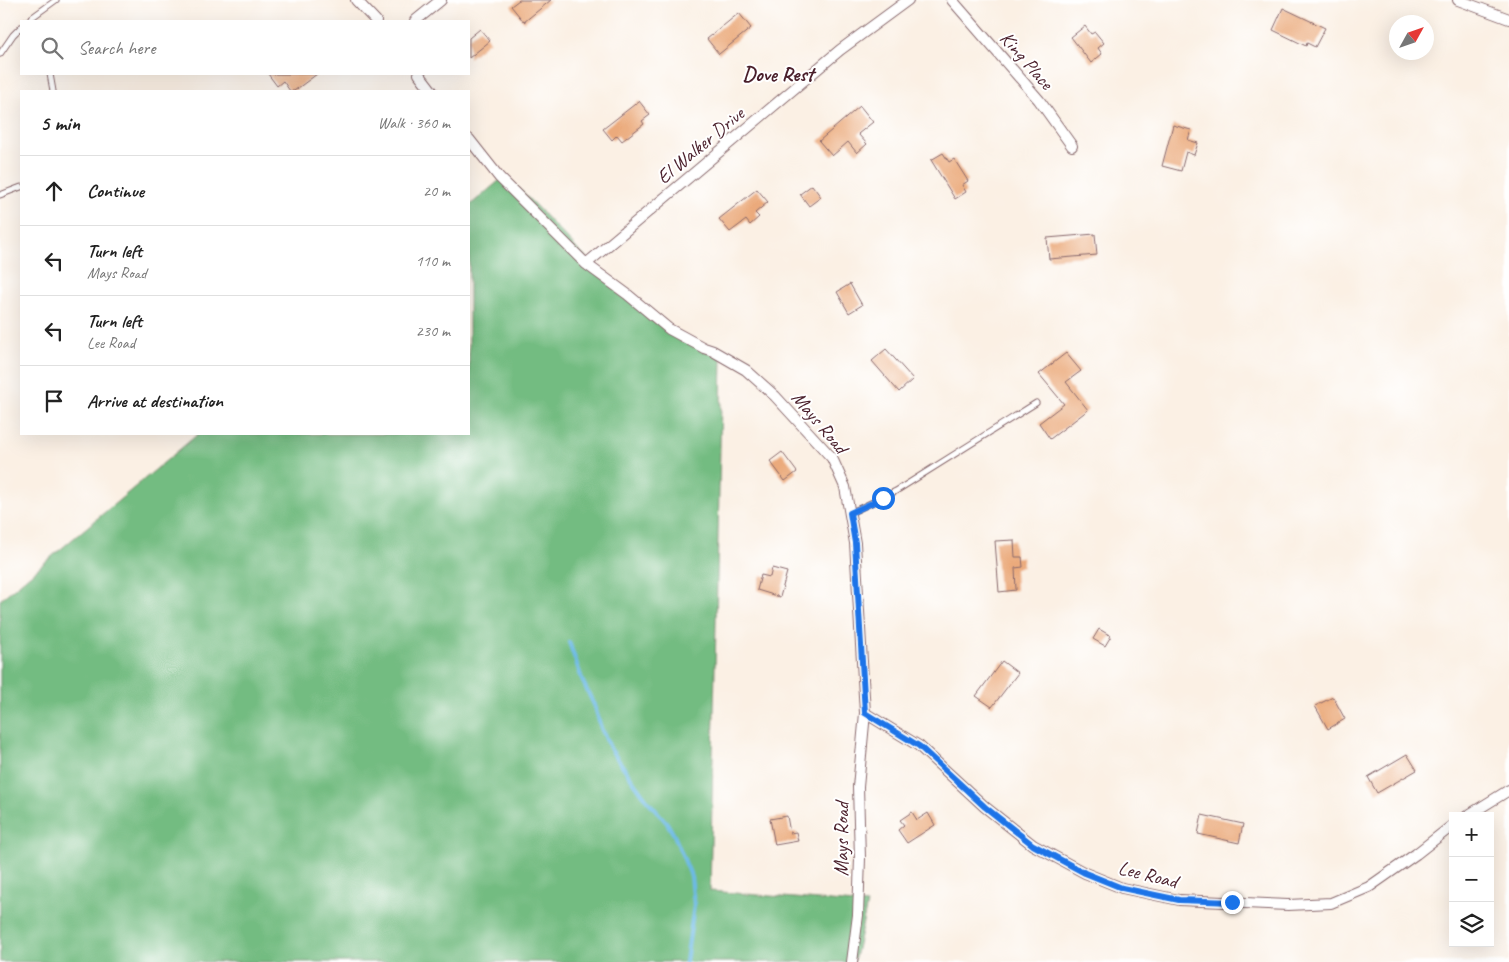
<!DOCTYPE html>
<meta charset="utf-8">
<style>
:root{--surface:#fff;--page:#f2f2f2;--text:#222;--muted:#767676;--line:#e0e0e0}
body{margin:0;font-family:Caveat,sans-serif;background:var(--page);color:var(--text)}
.controls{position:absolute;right:15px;bottom:15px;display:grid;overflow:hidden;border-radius:0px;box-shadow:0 5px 20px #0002}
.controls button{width:45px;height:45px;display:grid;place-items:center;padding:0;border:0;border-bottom:1px solid var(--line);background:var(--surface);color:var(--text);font:25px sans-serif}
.compass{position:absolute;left:1389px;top:15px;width:45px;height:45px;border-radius:50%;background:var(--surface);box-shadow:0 5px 20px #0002;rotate:50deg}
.stop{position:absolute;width:15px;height:15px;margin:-11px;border:4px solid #1a73e8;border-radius:50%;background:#fff}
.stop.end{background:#1a73e8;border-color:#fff;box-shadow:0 1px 5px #0008}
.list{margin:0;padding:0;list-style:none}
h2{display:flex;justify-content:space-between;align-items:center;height:65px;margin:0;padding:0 20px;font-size:21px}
h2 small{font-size:16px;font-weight:400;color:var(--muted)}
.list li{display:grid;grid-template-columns:32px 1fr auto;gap:15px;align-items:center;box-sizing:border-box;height:70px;padding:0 20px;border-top:1px solid var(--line)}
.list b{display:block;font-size:19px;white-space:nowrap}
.list p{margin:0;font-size:16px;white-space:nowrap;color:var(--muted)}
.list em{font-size:16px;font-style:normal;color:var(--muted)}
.icon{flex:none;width:28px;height:28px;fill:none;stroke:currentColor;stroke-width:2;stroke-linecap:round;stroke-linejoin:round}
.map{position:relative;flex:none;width:1509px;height:962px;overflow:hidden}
.search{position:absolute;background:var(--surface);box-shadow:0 5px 20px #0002;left:20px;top:20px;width:450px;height:55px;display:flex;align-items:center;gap:12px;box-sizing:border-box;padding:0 18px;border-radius:0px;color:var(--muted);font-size:19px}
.panel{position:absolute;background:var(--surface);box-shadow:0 5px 20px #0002;left:20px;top:90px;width:450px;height:345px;border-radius:0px}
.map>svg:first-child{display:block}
.forest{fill:#73bc81;stroke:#5e6e56}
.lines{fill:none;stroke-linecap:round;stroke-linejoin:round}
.stream{stroke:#6dbae7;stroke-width:4}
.building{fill:#ebaa7c}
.lane-casing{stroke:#88686c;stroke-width:7}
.street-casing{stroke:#88686c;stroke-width:12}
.lane{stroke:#fff;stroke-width:5}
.street{stroke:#fff;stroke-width:10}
.route{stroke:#1a73e8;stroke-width:6}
.labels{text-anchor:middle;stroke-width:4;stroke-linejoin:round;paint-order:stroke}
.street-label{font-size:20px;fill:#4a1f2b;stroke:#fff}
.neighbourhood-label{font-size:21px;font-weight:bold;fill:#4a1f2b;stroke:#fff}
</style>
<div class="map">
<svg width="1509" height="962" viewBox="0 0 1509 962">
<rect width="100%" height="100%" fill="#fff"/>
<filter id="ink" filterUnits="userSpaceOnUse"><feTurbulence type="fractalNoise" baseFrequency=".02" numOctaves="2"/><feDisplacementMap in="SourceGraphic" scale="10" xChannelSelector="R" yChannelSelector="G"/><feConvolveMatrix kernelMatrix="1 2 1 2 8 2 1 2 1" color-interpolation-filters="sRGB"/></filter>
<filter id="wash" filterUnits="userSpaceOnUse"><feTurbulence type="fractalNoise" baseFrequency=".0096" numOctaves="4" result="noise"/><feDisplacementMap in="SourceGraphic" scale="20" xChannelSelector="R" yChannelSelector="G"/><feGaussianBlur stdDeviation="1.12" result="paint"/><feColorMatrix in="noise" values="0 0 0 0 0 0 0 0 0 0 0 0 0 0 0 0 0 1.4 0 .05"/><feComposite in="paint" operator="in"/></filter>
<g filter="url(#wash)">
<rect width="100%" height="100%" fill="#fbf0e4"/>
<path class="forest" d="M506,175L578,250L636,306L722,359L710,891L867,904L854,962H0V600L198,434H469V206Z"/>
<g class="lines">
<path class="stream" d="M569,642L583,682L595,707L601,728L611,750L647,800L667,823L674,835L691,876L694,905L686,962"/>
</g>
<g id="blocks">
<path class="building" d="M519,0H551L524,22L511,6Z
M1283,8L1325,28L1315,47L1307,43L1306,46L1273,30Z
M739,13L751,28L719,54L707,39Z
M1085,26L1091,34L1095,32L1104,43L1098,48L1102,54L1091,63L1071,37Z
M480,29L490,41L469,58V38Z
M268,74H317L294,91H290L283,81L277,86Z
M639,101L650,115L642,121L644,124L622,141L617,135L612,140L603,129Z
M860,106L873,122L858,134L867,144L857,153L848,142L832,156L819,141Z
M1173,125L1191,130L1188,140L1198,143L1194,155L1186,152L1181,171L1162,166Z
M943,153L949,162L954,159L968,181L962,185L966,192L955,199L931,160Z
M812,185L821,197L809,206L800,194Z
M757,189L768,202L755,213L759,217L750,225L746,220L730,232L719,219Z
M1095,234L1097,255L1049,259L1047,238Z
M850,284L862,305L849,313L837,292Z
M886,349L913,379L899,392L872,361Z
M1066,353L1081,371L1066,382L1088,410L1050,439L1039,423L1064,404L1039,374Z
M782,452L797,472L785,481L770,461Z
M1014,540L1015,557H1022L1023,567L1015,568L1016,590L999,592L995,541Z
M772,568L787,572L780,597L757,590L761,575L770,577Z
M1099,629L1111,636L1105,646L1093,639Z
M1002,661L1018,673L992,707L976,696Z
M1333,697L1345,719L1328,729L1315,706Z
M1407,754L1417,770L1377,793L1368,777Z
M912,812L917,820L928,813L935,825L907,843L898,830L904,825L900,820Z
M1202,815L1243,824L1239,843L1198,834Z
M787,816L790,833L796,832L798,841L775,845L770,819Z"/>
</g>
</g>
<g filter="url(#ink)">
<use href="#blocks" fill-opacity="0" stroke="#88686c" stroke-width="1"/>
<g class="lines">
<defs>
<path id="lane" d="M27,21L56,0
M0,54L13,35L21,27
M50,74L53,91
M0,195L21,187
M850,513L896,491L1036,403"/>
<path id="street" d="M356,0L376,21
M952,0L1039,100L1072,146
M1458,0L1509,19
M415,21L441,0
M419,74L432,91
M469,139L499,177L586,264L627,294L669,329L704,348L713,351L746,370L775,396L832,458L845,487L855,543L865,713L858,787L860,858L858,915L852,962
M586,264L840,50L908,0
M865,713L919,746L985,807L1033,845L1085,873L1122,888L1179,900L1288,905L1331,903L1369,887L1416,854L1453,825
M1467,816L1509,790"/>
</defs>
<use href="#lane" class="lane-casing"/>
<use href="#street" class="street-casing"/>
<use href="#lane" class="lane"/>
<use href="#street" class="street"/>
</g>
</g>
<g class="lines" filter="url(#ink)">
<path class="route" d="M883,498L850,513L855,543L865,713L919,746L985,807L1033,845L1085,873L1122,888L1179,900L1232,902"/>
</g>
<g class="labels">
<g class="street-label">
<text transform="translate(1027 60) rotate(49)" y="7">King Place</text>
<text transform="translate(700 145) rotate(-40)" y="7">El Walker Drive</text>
<text transform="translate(820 422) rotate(50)" y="7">Mays Road</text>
<text transform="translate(841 839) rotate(-90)" y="7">Mays Road</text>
<text transform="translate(1148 874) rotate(14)" y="7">Lee Road</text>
</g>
<g class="neighbourhood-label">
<text x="778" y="81">Dove Rest</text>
</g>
</g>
</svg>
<div class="controls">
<button>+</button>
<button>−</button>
<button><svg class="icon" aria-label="layers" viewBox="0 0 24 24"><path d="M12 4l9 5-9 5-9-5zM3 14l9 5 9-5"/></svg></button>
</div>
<svg class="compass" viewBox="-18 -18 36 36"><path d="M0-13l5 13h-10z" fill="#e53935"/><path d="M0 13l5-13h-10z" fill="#767676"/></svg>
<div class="stop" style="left:883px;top:498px"></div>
<div class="stop end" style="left:1232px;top:902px"></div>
<div class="search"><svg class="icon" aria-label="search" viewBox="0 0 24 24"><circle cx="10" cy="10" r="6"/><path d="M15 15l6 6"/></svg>Search here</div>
<section class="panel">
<h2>5 min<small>Walk · 360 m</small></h2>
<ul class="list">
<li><svg class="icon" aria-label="ahead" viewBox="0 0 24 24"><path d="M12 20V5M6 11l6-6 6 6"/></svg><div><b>Continue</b></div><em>20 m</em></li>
<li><svg class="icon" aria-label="left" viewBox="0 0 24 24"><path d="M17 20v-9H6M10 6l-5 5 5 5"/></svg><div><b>Turn left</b><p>Mays Road</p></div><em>110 m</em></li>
<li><svg class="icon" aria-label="left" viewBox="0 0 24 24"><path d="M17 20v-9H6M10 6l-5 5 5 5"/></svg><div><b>Turn left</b><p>Lee Road</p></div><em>230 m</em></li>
<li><svg class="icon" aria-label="arrive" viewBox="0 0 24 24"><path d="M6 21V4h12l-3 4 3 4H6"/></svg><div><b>Arrive at destination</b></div></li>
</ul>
</section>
</div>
